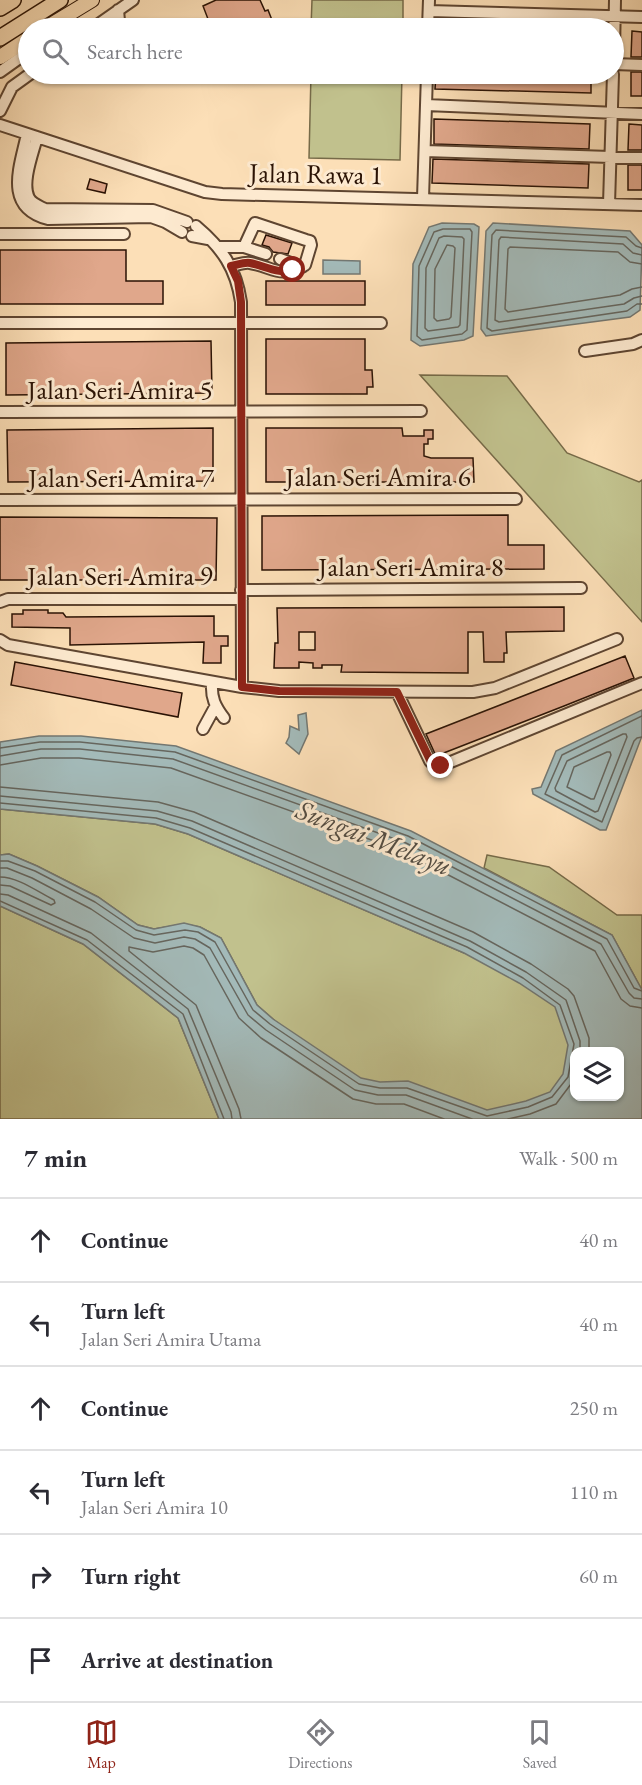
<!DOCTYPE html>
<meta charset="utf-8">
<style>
:root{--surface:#fff;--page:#f7f7f7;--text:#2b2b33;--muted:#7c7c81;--line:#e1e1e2;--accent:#8f2418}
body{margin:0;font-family:"EB Garamond",serif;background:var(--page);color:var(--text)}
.controls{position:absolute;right:18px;bottom:18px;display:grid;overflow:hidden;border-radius:12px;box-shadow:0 2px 4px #0004}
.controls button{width:54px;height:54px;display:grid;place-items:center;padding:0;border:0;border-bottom:2px solid var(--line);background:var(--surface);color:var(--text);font:30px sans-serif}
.stop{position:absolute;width:18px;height:18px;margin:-14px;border:4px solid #8f2418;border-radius:50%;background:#fff}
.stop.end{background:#8f2418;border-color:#fff;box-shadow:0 2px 6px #0008}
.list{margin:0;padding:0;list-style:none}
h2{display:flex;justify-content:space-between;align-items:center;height:78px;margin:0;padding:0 24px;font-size:26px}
h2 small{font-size:20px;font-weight:400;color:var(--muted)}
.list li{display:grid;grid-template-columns:39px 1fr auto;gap:18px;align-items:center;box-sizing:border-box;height:84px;padding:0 24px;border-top:2px solid var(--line)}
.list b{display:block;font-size:22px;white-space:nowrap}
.list p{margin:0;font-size:20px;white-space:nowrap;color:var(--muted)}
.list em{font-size:20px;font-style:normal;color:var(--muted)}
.icon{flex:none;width:33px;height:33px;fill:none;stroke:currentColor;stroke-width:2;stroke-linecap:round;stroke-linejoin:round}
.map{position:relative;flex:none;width:642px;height:1119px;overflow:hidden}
.search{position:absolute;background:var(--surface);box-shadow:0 2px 4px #0004;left:18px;right:18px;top:18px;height:66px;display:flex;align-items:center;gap:15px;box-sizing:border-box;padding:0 21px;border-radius:33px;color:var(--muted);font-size:22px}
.sheet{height:582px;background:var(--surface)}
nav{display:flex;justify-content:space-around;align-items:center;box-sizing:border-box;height:84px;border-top:2px solid var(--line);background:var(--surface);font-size:16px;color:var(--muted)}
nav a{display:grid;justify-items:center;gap:3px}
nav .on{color:var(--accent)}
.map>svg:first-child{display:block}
.green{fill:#c1c18d;stroke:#766a48;stroke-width:1.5}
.water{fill:#a3bab9;stroke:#737771;stroke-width:1.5;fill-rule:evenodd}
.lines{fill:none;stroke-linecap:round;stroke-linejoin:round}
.shore{stroke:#66665e;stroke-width:1.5}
.building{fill:#e0a78b;stroke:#2a1204;stroke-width:1.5;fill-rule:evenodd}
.minor-casing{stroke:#5e4531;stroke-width:14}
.major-casing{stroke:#2a1204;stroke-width:16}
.highway-casing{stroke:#2a1204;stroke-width:18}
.minor{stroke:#fdead0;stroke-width:10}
.major{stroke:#fcdfb7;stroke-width:14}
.highway{stroke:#fcdfb7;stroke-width:15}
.route{stroke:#8f2418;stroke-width:8}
.labels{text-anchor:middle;stroke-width:6;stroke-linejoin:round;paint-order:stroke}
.street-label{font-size:27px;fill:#2a1204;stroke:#fdead0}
.water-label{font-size:28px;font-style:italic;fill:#544d43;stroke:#fdead0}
</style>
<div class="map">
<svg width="642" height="1119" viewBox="0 0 642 1119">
<rect width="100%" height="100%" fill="#fcdfb7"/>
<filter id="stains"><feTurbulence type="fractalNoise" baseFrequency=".00333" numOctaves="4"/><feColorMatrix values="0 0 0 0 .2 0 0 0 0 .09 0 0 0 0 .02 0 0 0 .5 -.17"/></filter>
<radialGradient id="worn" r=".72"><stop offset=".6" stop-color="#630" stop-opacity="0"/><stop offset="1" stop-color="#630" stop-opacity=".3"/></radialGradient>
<path class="green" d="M312,0H403V28H311Z
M311,74H402L400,160L309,158Z
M420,375L507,376L567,453L639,482L642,480V622Z
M0,809L155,824L188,834L464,953H475L549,987L574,1052L568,1097L453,1119L363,1098L257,1005L221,938L200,927L184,924L154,929L138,925L98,897L37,866L9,854L0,855Z
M487,855L549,867L617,915H642V990L612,935L484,868Z
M0,906L83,944L178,1018L219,1119H0Z"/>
<path class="water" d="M442,223L474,224L479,227L473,336L464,340L420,346L411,340L413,264L429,227Z
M493,223L630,231L642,245L640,310L630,317L486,336L481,329L486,231Z
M323,260L360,261V274H323Z
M642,710V736L606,830H600L533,794L532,789L541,787L556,751Z
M306,713L308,734L299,754L286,743L289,737L290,726L299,730L298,715Z
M39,736H81L176,746L411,831L612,935L642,990V1119H219L178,1018L83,944L0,906V855L9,854L37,866L98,897L138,925L154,929L184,923L200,927L221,938L257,1005L273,1019L361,1078L380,1082L408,1081L487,1110L526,1101L550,1092L563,1074L568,1045L555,1007L519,983L464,953L188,834L155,824L0,809V742ZM574,1052H620V1096H574Z"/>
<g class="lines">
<path class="shore" d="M443,229H470L472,232L467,330L462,334L422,340L417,336L419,266L434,232Z
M444,236L462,237L464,239L460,325L458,327L428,331L425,328L426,268L439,238Z
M447,245L453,246L455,248L451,317L449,319L437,321L434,318L435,269Z
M642,248L636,246L626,237L496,230L492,235L487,328L492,331L627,311L637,304H642
M642,255L633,253L623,244L501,237L499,240L495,320L499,322L624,304L634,298L642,296
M642,264L630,262L618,252L510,247L508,249L505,309L508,312L620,295L632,289L642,287
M642,716L562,755L545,794L602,822L634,741L637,738L642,737
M623,734H626L627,737L598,811L595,812L556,791L555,788L567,761Z
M0,748L40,742H80L175,752L408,836L607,939L634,988L642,991
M607,752H610L611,755L594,799H591L567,787L574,767Z
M0,756L41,749H80L173,759L406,843L601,944L629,993L634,998L642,999
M0,765L41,758H79L171,768L402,851L595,951L621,999L630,1006L642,1008
M0,787L158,802L194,812L473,932L531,964L568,989L574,996L589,1038V1052
M0,796L157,811L192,821L470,941L526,972L566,1000L580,1041V1052
M0,803L156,818L190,828L467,947L523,978L560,1005L574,1044L568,1077L552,1097L528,1107L487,1116L407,1088H380L359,1084L270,1024L253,1010L215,942L198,932L185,930L154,935L136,930L95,902L35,871L8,861H0
M0,868H7L32,878L91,909L134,938L155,943L184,937L195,939L210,948L248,1015L266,1030L355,1090L378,1095H406L472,1119
M0,877C18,877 38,892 54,900L55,903L51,905L10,886L0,885
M0,894L8,895L91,933L188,1009L231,1112L232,1119
M0,901L87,940L183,1014L224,1119
M241,1119L239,1109L196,1005L129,951V947L153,952L184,946L193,948L204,955L239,1018L261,1038L353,1099L376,1104H404L444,1119
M508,1119L530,1114L556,1104L574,1080"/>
</g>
<path class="building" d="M216,0H260L265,11L268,10L272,20L253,28H231L228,22L214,28H186L208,19L203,6Z
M632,31L642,32V57H631Z
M631,72H642V96H631Z
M436,74H591V93L435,89Z
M434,119L590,124L589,149L434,144Z
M629,124L642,125V150H628Z
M433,159L589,164L588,188L432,183Z
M628,165H642V190H628Z
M90,179L107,184L105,193L87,189Z
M266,235L292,243L288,254L273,252L269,247L262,245Z
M0,250H126V281H163V304H0Z
M266,281H365V305H266Z
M266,339H365V370H372L373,387H367V394H266Z
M211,341L212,393L6,395V343Z
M213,428V481L8,482L7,430Z
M266,428H402L403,436H424V430H433V439H428V444H424V456L431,458H473L474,482H266Z
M508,515V545H544V569L262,570V516Z
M0,517L217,518L216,580H0Z
M564,607V631L506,632L507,653H504V662H484L483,632H468V673L341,672L342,665H322V668H313V663L299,662V668H274L275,643H278L277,608ZM299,632H315V650H299Z
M23,610H48V613H63L66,617L214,616V636H228V646H221V663H203L204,642L70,645V628L12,627V614H23Z
M625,656L634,678L564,706L436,756L426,734Z
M15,662L182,693L178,717L11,685Z"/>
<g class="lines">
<defs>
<path id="minor" d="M118,10L119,21L124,28
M429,11L642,17
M93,28L133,0
M428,28L429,0
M614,51L615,0
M614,64L642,65
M0,72L28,52
M426,105L642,114
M0,111L12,87L30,74
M0,125L205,192L222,194L642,205
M27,134C20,167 3,207 48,219L151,217L165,222L182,232
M37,137C33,153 21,183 29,198C32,204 39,206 45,209L153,210L187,222
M425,151L642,158
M423,198L427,74
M609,204L613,74
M196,226C222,248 236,268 241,302L242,687
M0,234H124
M192,236L208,239
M219,247H244L255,223L306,240L310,241L311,245L305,265C278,279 274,267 250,263C244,262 237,265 231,266
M244,247L266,254
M280,259L302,267
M0,323H381
M585,351L633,344L642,340
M0,412L421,411
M0,500L516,499
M241,590L581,588
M0,602L8,599H242
M0,640L8,645L242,687L279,691L473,692L495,688L617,639
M212,683C211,698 215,706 224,718
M397,692L430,761L434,765L441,766L642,683
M203,729L215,707"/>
<path id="major" d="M46,28L92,0
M0,57L28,39"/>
<path id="highway" d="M0,8L13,0
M0,38L60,0"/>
</defs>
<use href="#minor" class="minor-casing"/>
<use href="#major" class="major-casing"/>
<use href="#highway" class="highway-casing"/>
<use href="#minor" class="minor"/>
<use href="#major" class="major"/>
<use href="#highway" class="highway"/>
</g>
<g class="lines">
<path class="route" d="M293,270C276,274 266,266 250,263C244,262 237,265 231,266L238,281L241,302L242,687L279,691L397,692L430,760L434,765L441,766"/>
</g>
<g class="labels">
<g class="street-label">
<text transform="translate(316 174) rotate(1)" y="9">Jalan Rawa 1</text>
<text x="120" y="399">Jalan Seri Amira 5</text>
<text x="378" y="486">Jalan Seri Amira 6</text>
<text x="121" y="487">Jalan Seri Amira 7</text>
<text x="411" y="576">Jalan Seri Amira 8</text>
<text x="120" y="585">Jalan Seri Amira 9</text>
</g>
<g class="water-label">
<text transform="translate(374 837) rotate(21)" y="10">Sungai Melayu</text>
</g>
</g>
<rect width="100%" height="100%" filter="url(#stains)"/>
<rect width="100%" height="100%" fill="url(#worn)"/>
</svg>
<div class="controls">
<button><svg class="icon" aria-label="layers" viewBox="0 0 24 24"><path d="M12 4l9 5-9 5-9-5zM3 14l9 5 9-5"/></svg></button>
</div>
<div class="stop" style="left:293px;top:270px"></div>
<div class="stop end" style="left:441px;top:766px"></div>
<div class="search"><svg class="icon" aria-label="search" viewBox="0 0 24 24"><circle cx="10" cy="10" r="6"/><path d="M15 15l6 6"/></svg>Search here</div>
</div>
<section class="sheet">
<h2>7 min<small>Walk · 500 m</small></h2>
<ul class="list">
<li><svg class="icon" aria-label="ahead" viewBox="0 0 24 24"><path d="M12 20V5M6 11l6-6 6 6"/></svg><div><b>Continue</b></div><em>40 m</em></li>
<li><svg class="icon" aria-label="left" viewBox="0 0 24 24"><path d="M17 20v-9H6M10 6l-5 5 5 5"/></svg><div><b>Turn left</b><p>Jalan Seri Amira Utama</p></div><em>40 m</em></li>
<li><svg class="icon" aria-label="ahead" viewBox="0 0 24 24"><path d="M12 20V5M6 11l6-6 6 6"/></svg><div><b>Continue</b></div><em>250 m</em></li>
<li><svg class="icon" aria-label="left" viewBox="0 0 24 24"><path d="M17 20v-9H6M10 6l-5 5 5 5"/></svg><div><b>Turn left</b><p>Jalan Seri Amira 10</p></div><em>110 m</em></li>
<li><svg class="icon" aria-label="right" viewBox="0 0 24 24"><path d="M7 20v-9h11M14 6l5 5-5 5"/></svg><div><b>Turn right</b></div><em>60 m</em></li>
<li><svg class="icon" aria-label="arrive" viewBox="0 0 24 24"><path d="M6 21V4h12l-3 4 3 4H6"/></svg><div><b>Arrive at destination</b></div></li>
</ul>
</section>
<nav>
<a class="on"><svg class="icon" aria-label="map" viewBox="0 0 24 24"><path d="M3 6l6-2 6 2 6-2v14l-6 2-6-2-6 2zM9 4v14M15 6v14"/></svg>Map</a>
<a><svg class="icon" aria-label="directions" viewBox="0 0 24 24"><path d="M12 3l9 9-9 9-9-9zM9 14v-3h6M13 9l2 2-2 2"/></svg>Directions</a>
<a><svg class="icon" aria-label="saved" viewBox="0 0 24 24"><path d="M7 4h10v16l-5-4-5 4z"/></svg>Saved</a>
</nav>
